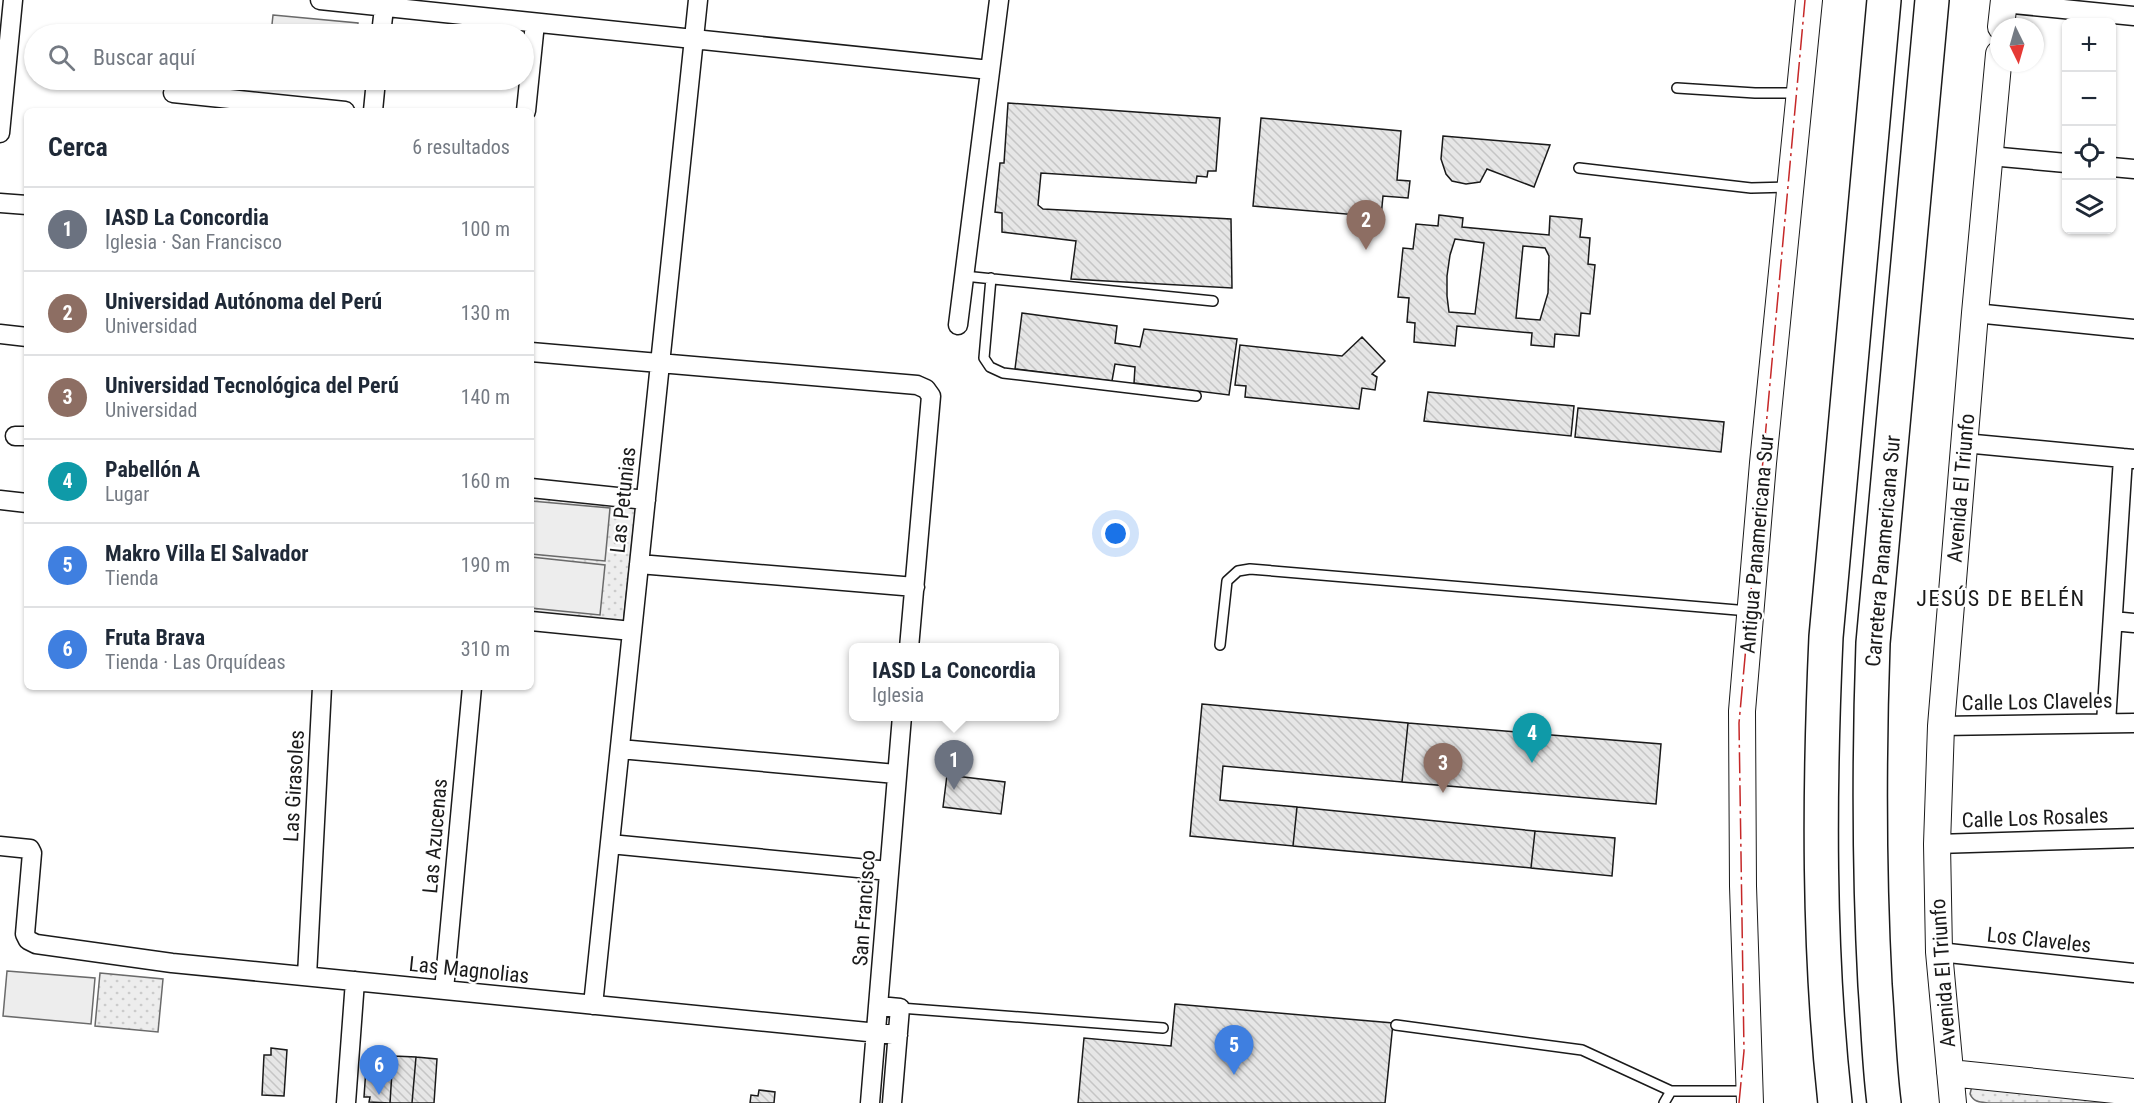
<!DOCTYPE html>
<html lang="es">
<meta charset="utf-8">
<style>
:root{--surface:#fff;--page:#f2f2f3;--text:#1f2937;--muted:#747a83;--line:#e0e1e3;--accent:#c62828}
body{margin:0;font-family:"Roboto Condensed",sans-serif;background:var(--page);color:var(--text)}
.controls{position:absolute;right:18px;top:18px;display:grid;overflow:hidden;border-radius:9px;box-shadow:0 2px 4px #0004}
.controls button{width:54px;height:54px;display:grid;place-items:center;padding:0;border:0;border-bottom:2px solid var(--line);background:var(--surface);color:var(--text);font:30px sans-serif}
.compass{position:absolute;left:1990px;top:18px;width:54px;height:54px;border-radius:50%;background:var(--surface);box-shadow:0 2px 4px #0004;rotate:175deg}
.you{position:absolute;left:1116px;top:534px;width:21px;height:21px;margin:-15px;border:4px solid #fff;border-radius:50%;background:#1a73e8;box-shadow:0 0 0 9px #1a73e833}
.badge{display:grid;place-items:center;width:39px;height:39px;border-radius:50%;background:var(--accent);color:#fff;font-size:20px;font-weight:700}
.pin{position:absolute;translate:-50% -50px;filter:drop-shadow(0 2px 3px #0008)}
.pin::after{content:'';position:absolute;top:32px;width:21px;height:18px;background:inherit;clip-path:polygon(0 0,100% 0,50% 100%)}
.popup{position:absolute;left:849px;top:643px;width:210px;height:78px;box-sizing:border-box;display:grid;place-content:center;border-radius:9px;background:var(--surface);filter:drop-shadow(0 2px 4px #0005);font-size:20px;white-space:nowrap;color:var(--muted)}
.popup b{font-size:22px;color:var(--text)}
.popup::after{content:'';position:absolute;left:50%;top:100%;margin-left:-12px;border:12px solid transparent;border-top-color:var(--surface)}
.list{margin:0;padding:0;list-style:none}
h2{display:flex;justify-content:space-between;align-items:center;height:78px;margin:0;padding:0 24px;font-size:26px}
h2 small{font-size:20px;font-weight:400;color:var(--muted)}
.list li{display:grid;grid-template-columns:39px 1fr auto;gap:18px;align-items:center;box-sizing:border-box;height:84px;padding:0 24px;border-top:2px solid var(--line)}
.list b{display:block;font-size:22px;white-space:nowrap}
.list p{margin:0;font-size:20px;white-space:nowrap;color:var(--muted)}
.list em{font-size:20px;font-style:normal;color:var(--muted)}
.icon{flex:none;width:33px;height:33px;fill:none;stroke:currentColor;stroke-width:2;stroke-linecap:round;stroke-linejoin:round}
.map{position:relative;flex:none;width:2134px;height:1103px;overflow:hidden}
.search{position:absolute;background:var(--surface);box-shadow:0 2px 4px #0004;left:24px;top:24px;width:510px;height:66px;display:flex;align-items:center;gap:15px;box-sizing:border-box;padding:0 21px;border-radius:33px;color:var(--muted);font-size:22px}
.panel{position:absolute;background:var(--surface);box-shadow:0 2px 4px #0004;left:24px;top:108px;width:510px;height:582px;border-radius:9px}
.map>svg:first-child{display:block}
.park{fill:url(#park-dots);stroke:#6a6a6a;stroke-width:1.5}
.pitch{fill:#ededed;stroke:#6a6a6a;stroke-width:1.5}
.building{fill:url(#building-back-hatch);stroke:#1a1a1a;stroke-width:1.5;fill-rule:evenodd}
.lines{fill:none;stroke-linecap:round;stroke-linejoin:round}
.lane-casing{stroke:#1a1a1a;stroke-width:12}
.street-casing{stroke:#1a1a1a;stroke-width:21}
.secondary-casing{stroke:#1a1a1a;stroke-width:28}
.highway-casing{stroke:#1a1a1a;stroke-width:36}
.lane{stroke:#fff;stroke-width:9}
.street{stroke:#fff;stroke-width:18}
.secondary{stroke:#fff;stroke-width:26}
.highway{stroke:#fff;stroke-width:33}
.power{stroke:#c62828;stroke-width:1.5;stroke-dasharray:21 4.5 3 4.5;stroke-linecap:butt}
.labels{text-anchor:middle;stroke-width:4.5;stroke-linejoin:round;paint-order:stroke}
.street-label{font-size:21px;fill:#1a1a1a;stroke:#fff}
.neighbourhood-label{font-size:22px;letter-spacing:1.5px;fill:#1a1a1a;stroke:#fff}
</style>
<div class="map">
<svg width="2134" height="1103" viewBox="0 0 2134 1103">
<defs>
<pattern id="park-dots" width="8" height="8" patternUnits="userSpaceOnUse" patternTransform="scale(1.5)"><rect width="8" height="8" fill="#ededed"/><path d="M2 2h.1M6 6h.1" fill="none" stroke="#cbcbcb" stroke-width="1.8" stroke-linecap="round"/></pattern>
<pattern id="building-back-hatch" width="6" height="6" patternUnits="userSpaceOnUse" patternTransform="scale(1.5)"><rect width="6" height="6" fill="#e6e6e6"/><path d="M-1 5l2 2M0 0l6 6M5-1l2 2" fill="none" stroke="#c5c5c5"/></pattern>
</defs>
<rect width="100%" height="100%" fill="#fff"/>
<path class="park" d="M531,493L636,504L623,625L531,615Z
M100,973L163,979L158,1032L95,1026Z
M1972,1086L2134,1103H1990C1981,1102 1974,1103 1970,1094Z"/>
<path class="pitch" d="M273,15L358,23L357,34H271Z
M531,501L610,508L605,561L531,554Z
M531,557L605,565L600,615L531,608Z
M7,971L95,978L91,1024L3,1016Z"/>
<path class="building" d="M1008,103L1220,118L1216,171H1208L1207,177L1197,176L1196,183L1041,173L1038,205L1043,209L1231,219L1232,288L1071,279L1076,241L1002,232V213L995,212L1000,163H1004Z
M1261,118L1401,131L1397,180L1410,181L1408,198L1383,196L1381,217L1253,206Z
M1443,136L1550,145L1534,187L1487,169L1480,182L1466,184L1452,181L1446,174L1441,159Z
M1439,215L1463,218L1462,227L1549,235L1550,216L1582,219L1580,237L1590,238L1588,264L1595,265L1590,314L1581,313L1579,336L1555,334L1554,347L1531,345L1532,333L1457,326L1455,346L1414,342L1415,323L1407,322L1409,298L1398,297L1403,248L1413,249L1416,224L1438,226ZM1455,239L1484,243L1475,314L1449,312L1447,296V276L1450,255ZM1523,246L1545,248L1549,256L1548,293L1540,320L1516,318Z
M1022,313L1117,326L1115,343L1140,347L1144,329L1237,339L1229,395L1134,383L1135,367L1115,364L1112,381L1015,369Z
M1362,337L1385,361L1372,374L1377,377L1375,390L1362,388L1359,409L1245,397L1246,386L1235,385L1240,345L1342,356Z
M1428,392L1574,406L1571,436L1424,421Z
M1578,408L1724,422L1721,452L1575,437Z
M1202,704L1408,723L1402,782L1223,766L1220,800L1297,807L1293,846L1190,836Z
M1408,723L1661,744L1656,804L1402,782Z
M947,775L1005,782L1001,814L943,807Z
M1297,807L1535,831L1531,868L1293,846Z
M1535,831L1615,838L1612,876L1531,868Z
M1175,1004L1393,1023L1385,1103H1078L1084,1038L1171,1046Z
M271,1048L287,1050L284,1096L262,1095L264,1055H271Z
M367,1054L393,1056L390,1103L369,1102L370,1097H364Z
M393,1056L416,1057L412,1103H390Z
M416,1057L437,1059L434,1103H412Z
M759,1090L775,1092L774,1103H750L751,1095L758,1096Z"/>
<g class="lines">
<defs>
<path id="lane" d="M1677,88L1755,93H1797
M1579,168L1751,188L1789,187
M964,276L1213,301
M991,278L984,358L990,367L1003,373L1196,396
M1220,645L1227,581L1238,571L1250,569L1749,611
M900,1008L1163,1028
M1396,1025L1582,1050L1671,1091
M1664,1103L1671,1091H1748"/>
<path id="street" d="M320,0L990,70
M2003,3L2134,16
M381,34L384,8
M173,93L345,111
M373,111L376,80
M526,111L535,23
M0,133L13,0
M1990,156L2066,163
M2112,167L2134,169
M0,203L27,205
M1975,313L2134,329
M958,325L999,0
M0,334L27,337
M531,352L917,385L926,389L931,396L909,648
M15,436H27
M1964,443L2134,459
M531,488L646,500
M0,500L27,503
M639,564L915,587
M531,621L632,631
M2113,621L2134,623
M2106,723L2123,458
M1941,726L2134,723
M620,749L896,774
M610,844L889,871
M1937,844L2134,838
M0,846L30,849L32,853L25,934L28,940L36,944L172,963L898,1035
M1939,952L2134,973
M307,976L322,687
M444,990L472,687
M593,1005L698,0
M879,1006L900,1008L892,1103
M346,1103L355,981
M870,1103L902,716"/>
<path id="secondary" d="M2001,27L2004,0
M1950,1073L2134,1092
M1750,1103L1743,886L1742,711L1763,463L1809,0
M1953,1103L1939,952L1937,844L1941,726L1975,313L1999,54"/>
<path id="highway" d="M1835,1103C1818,948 1819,792 1826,637L1884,0
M1884,1103C1879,1064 1878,1024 1875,985C1869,871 1869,757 1873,643L1932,0"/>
</defs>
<use href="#lane" class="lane-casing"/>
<use href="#street" class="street-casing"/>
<use href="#secondary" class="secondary-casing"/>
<use href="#highway" class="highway-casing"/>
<use href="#lane" class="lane"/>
<use href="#street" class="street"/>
<use href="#secondary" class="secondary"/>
<use href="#highway" class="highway"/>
<path class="power" d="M1739,1103L1744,1051L1739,723L1805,0"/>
</g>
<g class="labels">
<g class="street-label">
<text transform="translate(1961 488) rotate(-85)" y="7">Avenida El Triunfo</text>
<text transform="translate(623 500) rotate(-84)" y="7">Las Petunias</text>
<text transform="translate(1757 544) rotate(-85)" y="7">Antigua Panamericana Sur</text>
<text transform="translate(1883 551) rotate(-85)" y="7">Carretera Panamericana Sur</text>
<text transform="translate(2037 702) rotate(-1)" y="7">Calle Los Claveles</text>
<text transform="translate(294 786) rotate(-87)" y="7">Las Girasoles</text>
<text transform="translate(2035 818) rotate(-2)" y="7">Calle Los Rosales</text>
<text transform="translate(435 836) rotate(-85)" y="7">Las Azucenas</text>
<text transform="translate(864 908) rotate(-86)" y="7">San Francisco</text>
<text transform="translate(2039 940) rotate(6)" y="7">Los Claveles</text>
<text transform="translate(469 970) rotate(6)" y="7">Las Magnolias</text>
<text transform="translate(1943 973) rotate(-94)" y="7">Avenida El Triunfo</text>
</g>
<g class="neighbourhood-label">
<text x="2001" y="606">JESÚS DE BELÉN</text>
</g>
</g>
</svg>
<div class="controls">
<button>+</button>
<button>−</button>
<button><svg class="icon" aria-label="locate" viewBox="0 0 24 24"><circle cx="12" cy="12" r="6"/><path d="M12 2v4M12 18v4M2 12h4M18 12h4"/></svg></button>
<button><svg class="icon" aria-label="layers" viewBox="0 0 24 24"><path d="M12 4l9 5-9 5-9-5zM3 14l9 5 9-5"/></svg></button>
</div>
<svg class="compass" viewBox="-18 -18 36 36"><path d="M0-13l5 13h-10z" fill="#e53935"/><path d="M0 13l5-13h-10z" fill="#747a83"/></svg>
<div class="you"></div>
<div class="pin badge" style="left:954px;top:790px;background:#6b7280">1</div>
<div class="popup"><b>IASD La Concordia</b>Iglesia</div>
<div class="pin badge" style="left:1366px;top:250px;background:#8d6e63">2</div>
<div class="pin badge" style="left:1443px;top:793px;background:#8d6e63">3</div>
<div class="pin badge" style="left:1532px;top:763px;background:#0f9aa8">4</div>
<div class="pin badge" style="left:1234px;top:1075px;background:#3f7fe0">5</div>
<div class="pin badge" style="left:379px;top:1095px;background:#3f7fe0">6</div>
<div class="search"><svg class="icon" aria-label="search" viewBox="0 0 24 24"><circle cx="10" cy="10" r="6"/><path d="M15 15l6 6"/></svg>Buscar aquí</div>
<section class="panel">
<h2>Cerca<small>6 resultados</small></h2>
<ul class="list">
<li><span class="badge" style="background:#6b7280">1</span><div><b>IASD La Concordia</b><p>Iglesia · San Francisco</p></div><em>100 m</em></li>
<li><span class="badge" style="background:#8d6e63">2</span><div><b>Universidad Autónoma del Perú</b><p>Universidad</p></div><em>130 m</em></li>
<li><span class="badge" style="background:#8d6e63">3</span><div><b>Universidad Tecnológica del Perú</b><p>Universidad</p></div><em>140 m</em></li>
<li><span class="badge" style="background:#0f9aa8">4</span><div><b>Pabellón A</b><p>Lugar</p></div><em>160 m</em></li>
<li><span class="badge" style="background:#3f7fe0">5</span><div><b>Makro Villa El Salvador</b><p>Tienda</p></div><em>190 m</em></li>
<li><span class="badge" style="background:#3f7fe0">6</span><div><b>Fruta Brava</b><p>Tienda · Las Orquídeas</p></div><em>310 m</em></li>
</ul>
</section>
</div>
